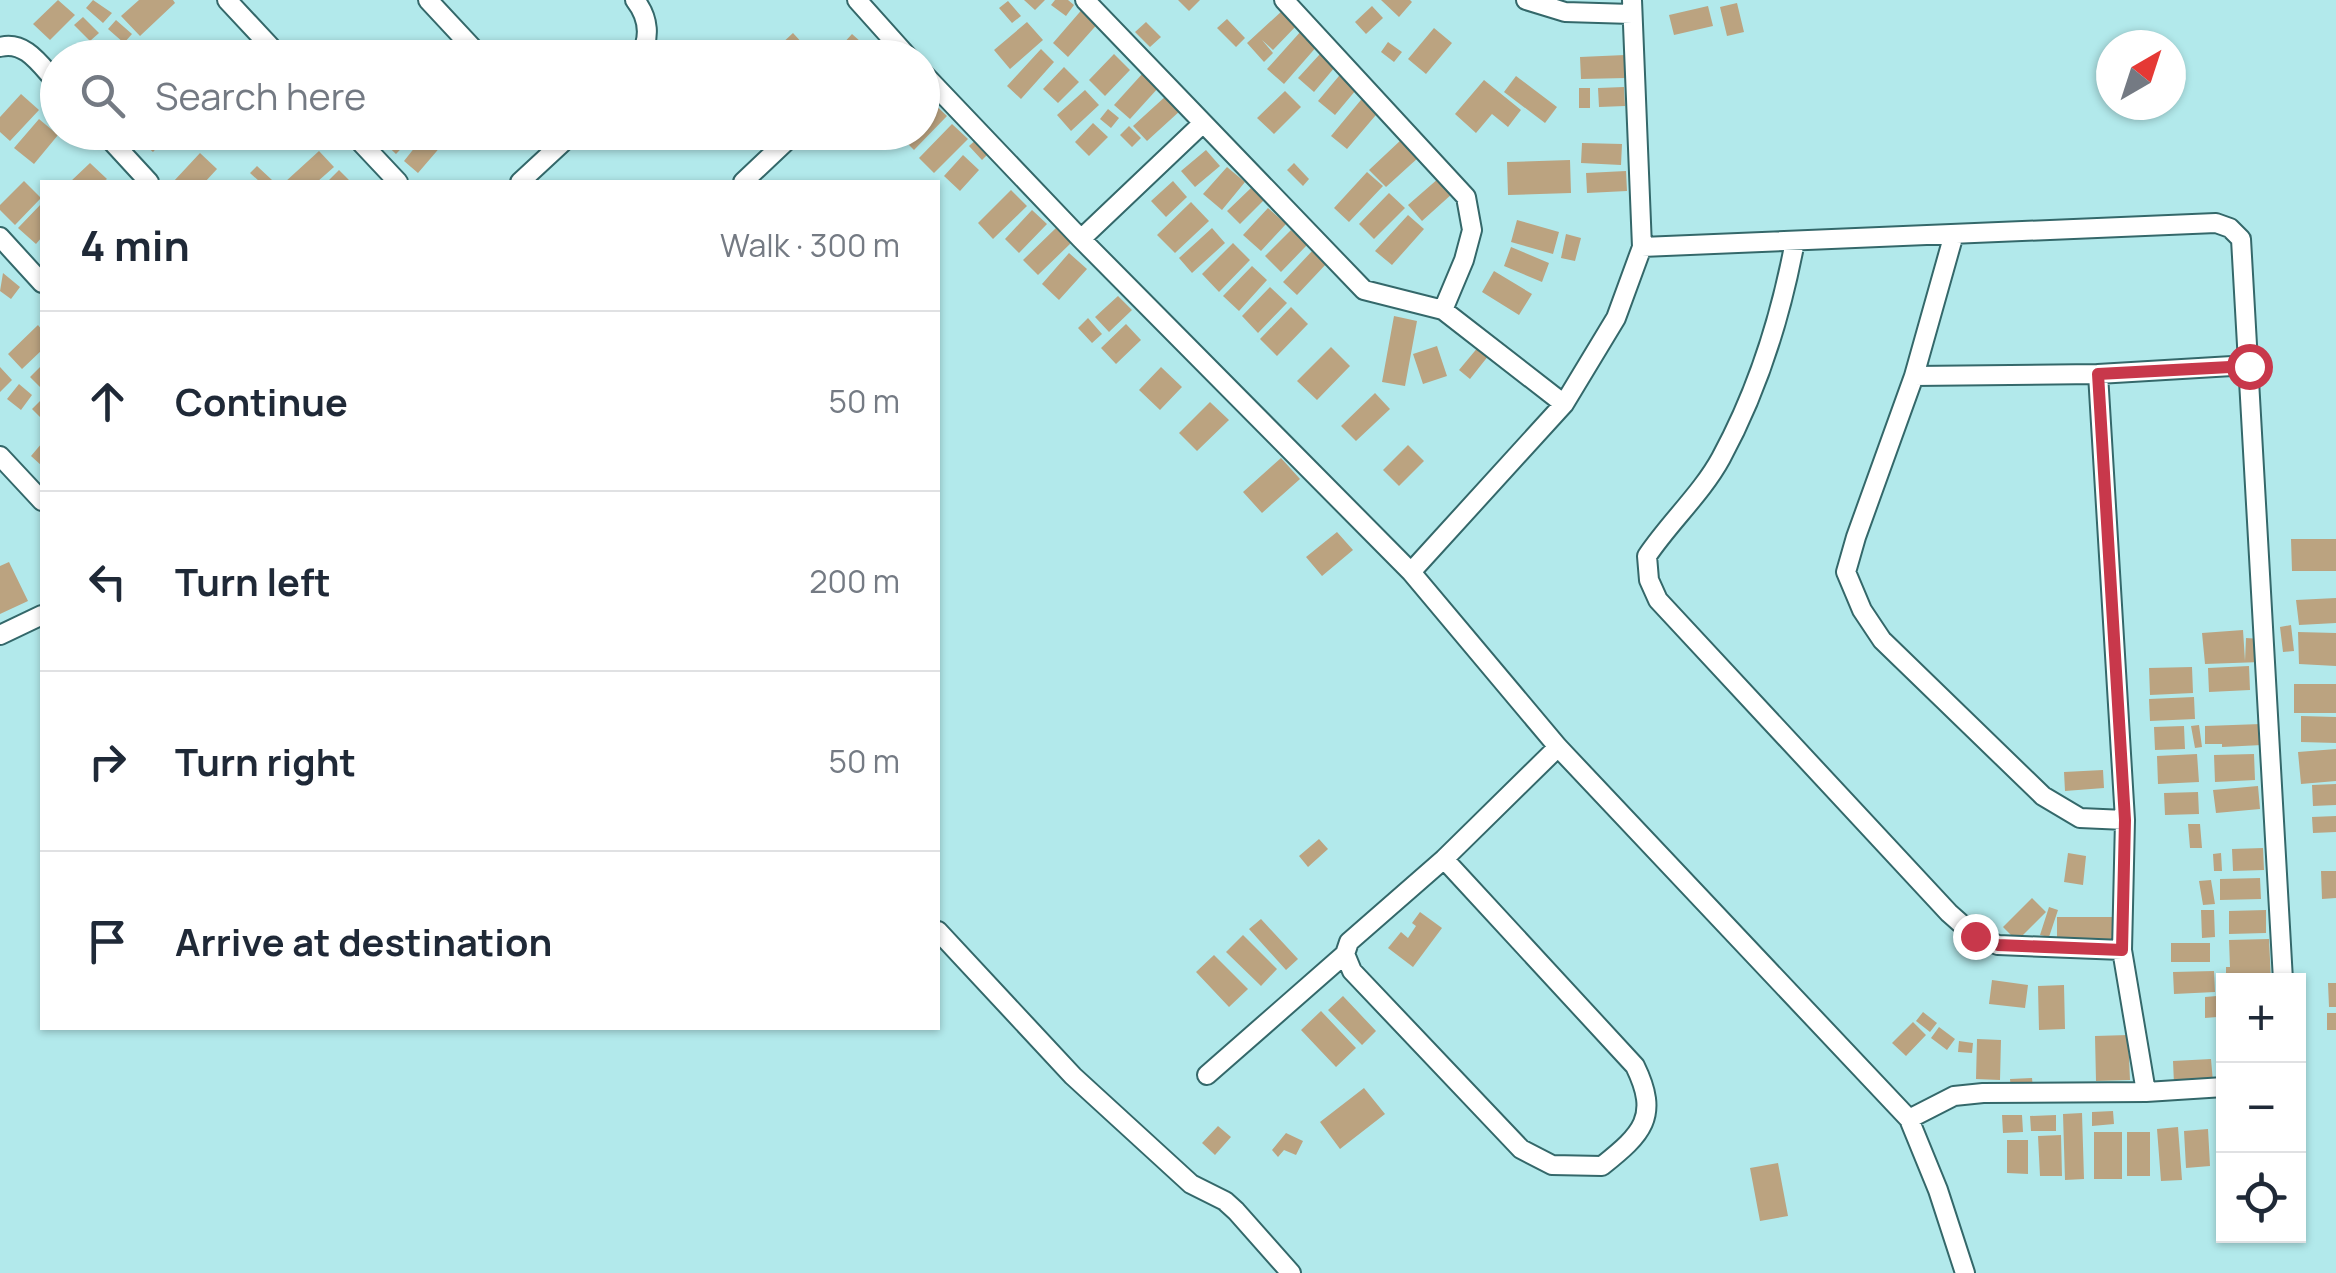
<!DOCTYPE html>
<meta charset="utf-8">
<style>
:root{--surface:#fff;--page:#f2f2f3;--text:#1f2937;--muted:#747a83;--line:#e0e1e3}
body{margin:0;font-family:Manrope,sans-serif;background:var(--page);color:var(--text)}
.controls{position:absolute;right:30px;bottom:30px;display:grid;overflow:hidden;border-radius:0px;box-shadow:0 2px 8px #0004}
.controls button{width:90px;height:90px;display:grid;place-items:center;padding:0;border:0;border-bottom:2px solid var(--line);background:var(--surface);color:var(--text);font:50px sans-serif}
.compass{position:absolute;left:2096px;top:30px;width:90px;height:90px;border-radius:50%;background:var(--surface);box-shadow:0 2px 8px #0004;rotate:39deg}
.stop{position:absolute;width:30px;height:30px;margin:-22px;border:8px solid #c8384b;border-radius:50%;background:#fff}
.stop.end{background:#c8384b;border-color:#fff;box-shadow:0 2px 10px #0008}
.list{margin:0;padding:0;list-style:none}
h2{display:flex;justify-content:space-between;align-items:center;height:130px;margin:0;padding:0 40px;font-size:42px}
h2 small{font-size:32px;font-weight:400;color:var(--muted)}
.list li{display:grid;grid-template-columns:65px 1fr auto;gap:30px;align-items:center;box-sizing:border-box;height:180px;padding:0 40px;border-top:2px solid var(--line)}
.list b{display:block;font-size:38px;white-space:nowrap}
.list em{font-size:32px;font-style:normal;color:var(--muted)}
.icon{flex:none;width:55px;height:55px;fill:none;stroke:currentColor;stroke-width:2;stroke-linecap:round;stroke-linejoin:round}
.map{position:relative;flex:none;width:2336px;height:1273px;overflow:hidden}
.search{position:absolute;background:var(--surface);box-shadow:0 2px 8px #0004;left:40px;top:40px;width:900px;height:110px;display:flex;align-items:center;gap:25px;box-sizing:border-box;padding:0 35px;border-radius:55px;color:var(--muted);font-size:38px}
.panel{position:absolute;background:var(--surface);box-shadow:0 2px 8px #0004;left:40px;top:180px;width:900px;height:850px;border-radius:0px}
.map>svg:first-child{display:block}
.building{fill:#bba380}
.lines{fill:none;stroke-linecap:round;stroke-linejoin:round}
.street-casing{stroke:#34686a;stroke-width:22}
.street{stroke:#fff;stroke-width:18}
.route{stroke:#c8384b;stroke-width:12}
</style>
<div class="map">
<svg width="2336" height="1273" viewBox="0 0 2336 1273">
<rect width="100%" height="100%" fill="#b2e9eb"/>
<path class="building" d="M58,0L75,15L50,40L33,24Z
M93,0L112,13L103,23L86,8Z
M139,0H173L175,3L140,36L121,16Z
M1024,0H1045L1035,10Z
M1055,0H1068L1074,5L1066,16L1051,5Z
M1178,0H1200L1189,11Z
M1381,0H1410L1412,2L1399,17Z
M1008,1L1021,16L1012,23L999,8Z
M1737,3L1744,32L1727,36L1720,7Z
M1085,6L1101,20L1068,57L1053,43Z
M1372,6L1383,18L1366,34L1355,22Z
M1708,6L1713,26L1674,35L1669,15Z
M1283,10L1298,24L1273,50L1262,40L1273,53L1264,62L1247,43Z
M83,17L99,33L90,41L74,25Z
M1227,19L1245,38L1236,47L1217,28Z
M116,20L132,34L124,43L108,29Z
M1027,22L1043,40L1010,69L994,50Z
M1146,22L1161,37L1150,47L1135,32Z
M1434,28L1452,43L1426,74L1408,59Z
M1302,30L1318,45L1284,84L1267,69Z
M793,33L816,58H790L779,46Z
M852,34L861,42L847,58H830Z
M1388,42L1402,52L1394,62L1381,52Z
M1041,49L1054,62L1021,99L1007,86Z
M1114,54L1130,70L1105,96L1089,80Z
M1320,54L1335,67L1314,92L1298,78Z
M1625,55L1626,78L1581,79L1580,57Z
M1064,67L1079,82L1058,103L1043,89Z
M1344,70L1361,84L1335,115L1318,101Z
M1143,73L1159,87L1130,119L1114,105Z
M1516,76L1557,107L1545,123L1504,92Z
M1484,80L1521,110L1508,127L1492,114L1476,133L1455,114Z
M1624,87L1625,106L1599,107L1598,88Z
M1579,88H1590V108H1579Z
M1085,90L1099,105L1071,131L1057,115Z
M1285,91L1301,107L1274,134L1257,118Z
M21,94L39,110L10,141L0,132V117Z
M1167,95L1181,110L1147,141L1133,126Z
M1365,95L1381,109L1347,149L1331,136Z
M928,98L947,116L914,150L896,132H922V104Z
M1108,109L1119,118L1111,128L1100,119Z
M39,119L58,135L34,164L14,148Z
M1093,123L1108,137L1089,156L1075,142Z
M952,124L968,139L934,173L919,158Z
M1129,126L1141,138L1132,147L1120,135Z
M142,132H171L153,152L137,138Z
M188,132H202L206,136L198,143Z
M383,132H417L396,154L378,137Z
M427,132L442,145L418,173L404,161Z
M978,138L991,151L982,160L969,146Z
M1402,139L1419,157L1386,187L1369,170Z
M1582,143L1622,144L1621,165L1581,163Z
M1206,150L1220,166L1195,187L1181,171Z
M319,151L334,167L317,182H285Z
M200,153L217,169L205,182H173Z
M963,155L979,170L960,191L944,176Z
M1570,160L1571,193L1508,195L1507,162Z
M90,163L107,179L103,182H70Z
M1294,163L1309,179L1303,186L1287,170Z
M257,166L272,180L270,182H260L250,173Z
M1227,167L1245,182L1222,210L1203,194Z
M339,170L351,182H327Z
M1626,171L1627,191L1587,193L1586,173Z
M1367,172L1383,186L1349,222L1334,208Z
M1439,178L1453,193L1422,221L1408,205Z
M24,181L41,198L15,225L0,210V205Z
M1173,181L1187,197L1166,217L1151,201Z
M1251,188L1264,200L1240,224L1227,211Z
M1011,190L1027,206L993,239L978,223Z
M1389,193L1405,208L1374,239L1359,224Z
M1191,202L1209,221L1175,253L1157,235Z
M42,203V237L36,244L18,228Z
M1268,208L1286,224L1261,251L1243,235Z
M1032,210L1047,224L1019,253L1005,239Z
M1408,215L1424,229L1392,265L1375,251Z
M1517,220L1559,232L1553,254L1511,242Z
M1057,227L1072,242L1038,275L1023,260Z
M1212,228L1225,243L1192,273L1179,258Z
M1291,230L1307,245L1281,272L1265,256Z
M1566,234L1581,238L1575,261L1561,258Z
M1233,243L1250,260L1219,292L1202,274Z
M1511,247L1549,263L1542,282L1504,266Z
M1313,250L1327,263L1297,295L1283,282Z
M1069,253L1087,269L1059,300L1042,284Z
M1252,266L1267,280L1239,311L1223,296Z
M1494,271L1532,294L1519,315L1482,292Z
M3,273L20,287L11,299L0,291Z
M1270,287L1287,303L1258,333L1242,316Z
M1118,296L1132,310L1109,332L1095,317Z
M1291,307L1308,324L1277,356L1260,339Z
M1394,316L1417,321L1405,386L1382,382Z
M1088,318L1102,334L1092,343L1078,328Z
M1126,324L1141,340L1116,364L1101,348Z
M38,325L42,330V350L22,369L8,354Z
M1437,346L1447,376L1423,384L1413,354Z
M1479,346L1489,355L1470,379L1459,370Z
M1331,347L1350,366L1317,400L1297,381Z
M42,365V389L30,377Z
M0,367L12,380L0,392Z
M1161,367L1182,387L1160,410L1139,390Z
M19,384L32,395L21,410L7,399Z
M1375,393L1390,409L1356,441L1341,426Z
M42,399V419L32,409Z
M1210,402L1229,420L1197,451L1179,433Z
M42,443V466L31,456Z
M1408,445L1424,461L1399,486L1383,470Z
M1281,458L1300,479L1262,513L1243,492Z
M1337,532L1353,550L1322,576L1306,557Z
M2291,539H2336V571H2292Z
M9,562L28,601L0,614V566Z
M2336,598V623L2299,625L2296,600Z
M2291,625L2294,651L2283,652L2280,627Z
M2243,630L2245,661L2246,638L2262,639L2261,662L2205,664L2202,633Z
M2298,632L2336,633V666L2299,664Z
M2249,666L2250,690L2209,692L2208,668Z
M2192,667L2193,693L2150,695L2149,668Z
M2294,684H2336V713H2294Z
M2194,697L2195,719L2150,721L2149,699Z
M2301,716L2336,717V743L2301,742Z
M2261,724L2262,745L2222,747V744H2205V726Z
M2199,725L2202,747L2195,748L2191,726Z
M2184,726L2185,749L2155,750L2154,727Z
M2336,749V781L2301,784L2298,752Z
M2197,754L2199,782L2158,784L2157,756Z
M2254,754L2255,780L2215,782L2214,755Z
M2103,770L2104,788L2065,791L2064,772Z
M2336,784V805L2313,806L2312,785Z
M2258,786L2260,809L2216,813L2213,790Z
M2198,792L2199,814L2165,815L2164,793Z
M2336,816V832L2313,833L2312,817Z
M2188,824H2200L2202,848H2190Z
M1319,839L1328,849L1308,867L1299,856Z
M2263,848L2264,870L2233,871L2232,849Z
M2068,853L2086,856L2083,885L2064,882Z
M2221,853L2222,871H2214L2213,854Z
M2321,871H2336V898L2322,899Z
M2260,878L2261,899L2220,900V879Z
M2211,880L2215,904L2203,905L2199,881Z
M2032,898L2046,912L2017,941L2003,927Z
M2049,907L2058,910L2049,937L2040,935Z
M2201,910H2214L2215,937L2202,938Z
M2266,910V933L2229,934V911Z
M1420,912L1442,928L1413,967L1388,948L1401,932L1408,938L1416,926L1412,923Z
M2057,917H2118V942H2057Z
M1261,919L1298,959L1286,970L1249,929Z
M1243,935L1277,969L1261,986L1226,952Z
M2269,939L2271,980H2226V967H2230L2229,940Z
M2171,943H2210V962H2171Z
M1214,955L1248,989L1229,1007L1196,972Z
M2214,971L2215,992L2174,994L2173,972Z
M1992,980L2028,985L2025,1008L1989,1004Z
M2328,983H2336V1007H2329Z
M2064,985L2065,1029L2039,1030L2038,986Z
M1343,996L1376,1031L1362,1045L1328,1010Z
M2217,996V1017L2205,1018V997Z
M1321,1011L1356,1048L1336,1067L1301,1030Z
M1923,1012L1937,1023L1930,1032L1916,1021Z
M2327,1013H2336V1030H2327Z
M1913,1022L1926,1035L1906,1056L1892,1043Z
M1939,1027L1955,1039L1947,1050L1931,1038Z
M2128,1035L2130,1080L2096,1081L2095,1036Z
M1977,1039L2001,1040L2000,1080L1976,1079Z
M1959,1041L1973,1043L1972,1053L1958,1052Z
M2211,1059L2213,1082L2174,1084L2173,1061Z
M2032,1078L2033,1088L2011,1090L2010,1079Z
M1364,1088L1385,1114L1340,1149L1320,1122Z
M2113,1111L2114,1124L2092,1126V1112Z
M2082,1113L2084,1179L2065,1180L2063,1114Z
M2002,1115H2022L2023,1132L2003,1133Z
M2056,1115V1131H2031L2030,1116Z
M1218,1126L1231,1137L1215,1155L1202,1143Z
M2178,1127L2182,1180L2161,1181L2157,1129Z
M2208,1129L2210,1166L2186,1168L2184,1131Z
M2094,1132H2122V1179H2094Z
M2127,1132H2150V1176H2127Z
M1286,1133L1303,1141L1296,1155L1284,1150L1278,1157L1272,1150Z
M2224,1133V1168L2218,1169L2216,1134Z
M2061,1135L2062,1176H2040L2038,1136Z
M2007,1140H2028V1174L2007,1173Z
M1778,1163L1788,1216L1760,1221L1750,1168Z"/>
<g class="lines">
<defs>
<path id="street" d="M227,0L281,58
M428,0L482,58
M635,0C649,18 651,38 639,58
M857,0L909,58
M1085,0L1364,290L1443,310L1564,404
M1284,0L1466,197L1472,230L1464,260L1443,310
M1526,0L1565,12L1632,14
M0,47C26,40 41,66 58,84
M877,58L894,42
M922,72L1081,239L1411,572L1558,747L1909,1119L1938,1190L1965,1273
M103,132L149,182
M351,132L398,182
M520,182L574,132
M743,182L796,132
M1954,234L1914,376L1856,537L1846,572L1862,610L1882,640L2043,796L2080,818L2125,820
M0,237L42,283
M1081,239L1202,124
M1795,241C1781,316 1758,390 1721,458C1702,493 1669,523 1647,556L1649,580L1658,600L1949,913L1975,936L1998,945L2122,950
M1642,247L2216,223L2230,228L2241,239L2283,980
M2098,374L2125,820L2122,950L2146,1092
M1914,376L2098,374L2249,365
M0,456L42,501
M1411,572L1564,404L1616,318L1642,247L1632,0
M0,635L42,615
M1444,859L1635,1066C1660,1117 1642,1134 1602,1166L1552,1165L1521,1149L1352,971L1345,954L1349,942L1444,859L1558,747
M938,931L1073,1076L1191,1184L1225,1201L1236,1211L1291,1273
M1207,1075L1345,954
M1909,1119L1954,1096L1983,1093L2146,1092L2224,1087"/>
</defs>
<use href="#street" class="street-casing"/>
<use href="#street" class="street"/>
</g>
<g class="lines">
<path class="route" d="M1975,936L1998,945L2122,950L2125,820L2098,374L2249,366"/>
</g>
</svg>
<div class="controls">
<button>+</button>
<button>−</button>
<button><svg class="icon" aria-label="locate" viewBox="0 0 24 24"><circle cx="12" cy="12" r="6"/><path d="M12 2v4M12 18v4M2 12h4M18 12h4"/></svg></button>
</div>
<svg class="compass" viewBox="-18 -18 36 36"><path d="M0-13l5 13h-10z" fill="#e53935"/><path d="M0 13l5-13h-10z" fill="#747a83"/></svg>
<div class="stop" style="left:2249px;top:366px"></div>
<div class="stop end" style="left:1975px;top:936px"></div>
<div class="search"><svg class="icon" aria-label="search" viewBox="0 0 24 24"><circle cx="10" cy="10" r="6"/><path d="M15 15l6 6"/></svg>Search here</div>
<section class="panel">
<h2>4 min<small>Walk · 300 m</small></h2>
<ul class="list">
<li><svg class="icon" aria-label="ahead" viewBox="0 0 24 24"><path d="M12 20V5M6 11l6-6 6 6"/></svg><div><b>Continue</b></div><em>50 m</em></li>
<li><svg class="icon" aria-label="left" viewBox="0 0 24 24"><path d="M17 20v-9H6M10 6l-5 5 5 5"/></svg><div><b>Turn left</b></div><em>200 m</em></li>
<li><svg class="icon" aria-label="right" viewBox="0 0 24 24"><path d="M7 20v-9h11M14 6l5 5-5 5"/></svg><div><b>Turn right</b></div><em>50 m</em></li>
<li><svg class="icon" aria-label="arrive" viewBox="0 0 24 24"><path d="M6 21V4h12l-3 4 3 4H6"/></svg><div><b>Arrive at destination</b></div></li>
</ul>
</section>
</div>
